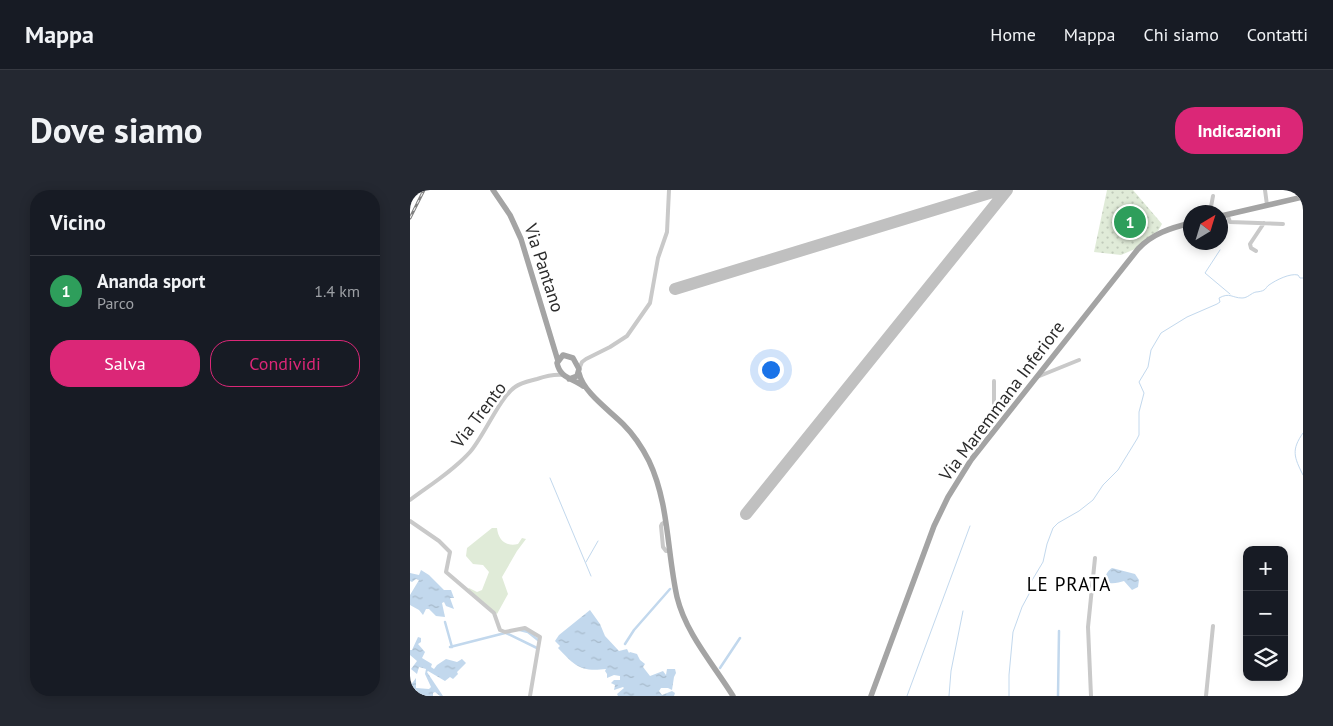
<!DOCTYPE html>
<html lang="it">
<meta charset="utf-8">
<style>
:root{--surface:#171b24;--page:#242831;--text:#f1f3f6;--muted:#9ea1a6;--line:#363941;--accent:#db2777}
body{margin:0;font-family:"PT Sans",sans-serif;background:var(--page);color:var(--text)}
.controls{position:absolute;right:15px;bottom:15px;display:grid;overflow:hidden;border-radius:10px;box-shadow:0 2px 12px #0003}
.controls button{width:45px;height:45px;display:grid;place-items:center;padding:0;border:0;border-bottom:1px solid var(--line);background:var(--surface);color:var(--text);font:25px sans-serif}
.compass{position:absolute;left:773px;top:15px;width:45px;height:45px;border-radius:50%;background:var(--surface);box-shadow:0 2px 12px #0003;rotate:38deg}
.you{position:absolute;left:360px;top:179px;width:18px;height:18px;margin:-12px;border:4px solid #fff;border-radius:50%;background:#1a73e8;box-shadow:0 0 0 8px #1a73e833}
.badge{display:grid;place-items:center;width:32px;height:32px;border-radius:50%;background:var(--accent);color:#fff;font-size:16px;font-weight:700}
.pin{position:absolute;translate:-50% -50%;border:2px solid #fff;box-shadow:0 1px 5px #0006}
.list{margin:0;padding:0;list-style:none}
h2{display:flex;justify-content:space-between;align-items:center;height:65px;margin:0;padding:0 20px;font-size:21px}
h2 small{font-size:16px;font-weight:400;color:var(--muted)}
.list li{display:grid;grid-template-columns:32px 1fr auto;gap:15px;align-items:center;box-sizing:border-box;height:70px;padding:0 20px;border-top:1px solid var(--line)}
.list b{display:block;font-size:19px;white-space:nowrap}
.list p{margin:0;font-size:16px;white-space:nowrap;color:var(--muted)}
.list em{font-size:16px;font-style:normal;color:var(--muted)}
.actions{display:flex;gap:10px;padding:15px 20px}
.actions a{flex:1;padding:11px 0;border:1px solid var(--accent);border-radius:20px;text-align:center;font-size:18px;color:var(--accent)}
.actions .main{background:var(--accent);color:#fff}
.icon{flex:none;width:28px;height:28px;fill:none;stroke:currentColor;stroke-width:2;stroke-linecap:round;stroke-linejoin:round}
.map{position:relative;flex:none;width:893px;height:506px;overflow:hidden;border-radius:20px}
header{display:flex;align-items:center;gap:30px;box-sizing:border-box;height:70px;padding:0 25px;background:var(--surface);border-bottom:1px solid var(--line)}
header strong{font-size:24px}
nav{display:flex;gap:28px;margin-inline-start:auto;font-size:18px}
.intro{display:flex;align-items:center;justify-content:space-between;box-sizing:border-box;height:120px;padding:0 30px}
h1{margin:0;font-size:35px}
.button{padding:12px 22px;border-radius:20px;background:var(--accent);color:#fff;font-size:18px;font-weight:700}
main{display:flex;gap:30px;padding:0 30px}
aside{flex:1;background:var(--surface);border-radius:20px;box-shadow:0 2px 12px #0003}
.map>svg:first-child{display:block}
.grass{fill:#e0ebd8}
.park{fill:url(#park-dots)}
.water{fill:url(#water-ripples)}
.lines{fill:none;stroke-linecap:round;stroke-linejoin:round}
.stream{stroke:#c2d8ed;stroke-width:1}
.canal{stroke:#c2d8ed;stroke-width:2.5}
.taxiway{stroke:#c0c0c0;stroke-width:5}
.runway{stroke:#c0c0c0;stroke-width:12}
.minor{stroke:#c9c9c9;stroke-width:4}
.major{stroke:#a4a4a4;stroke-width:5.5}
.rail-casing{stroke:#818181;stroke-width:3}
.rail{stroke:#fff;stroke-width:1;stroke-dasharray:4;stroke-linecap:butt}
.labels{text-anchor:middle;stroke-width:5;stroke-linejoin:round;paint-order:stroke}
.street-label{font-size:18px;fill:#2c2c2c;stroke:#fff}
.neighbourhood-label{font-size:19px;letter-spacing:1px;fill:#000;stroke:#fff}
</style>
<header>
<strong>Mappa</strong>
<nav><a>Home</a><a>Mappa</a><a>Chi siamo</a><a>Contatti</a></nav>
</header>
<div class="intro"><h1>Dove siamo</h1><a class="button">Indicazioni</a></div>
<main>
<aside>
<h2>Vicino<small></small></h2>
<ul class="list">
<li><span class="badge" style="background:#2e9e5b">1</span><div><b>Ananda sport</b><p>Parco</p></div><em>1.4 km</em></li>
</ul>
<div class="actions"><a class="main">Salva</a><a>Condividi</a></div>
</aside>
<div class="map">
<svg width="893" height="506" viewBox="0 0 893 506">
<defs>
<pattern id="park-dots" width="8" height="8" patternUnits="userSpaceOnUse" patternTransform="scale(1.25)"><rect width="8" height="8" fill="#e0ebd8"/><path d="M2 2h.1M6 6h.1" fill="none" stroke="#c0caba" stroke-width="1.8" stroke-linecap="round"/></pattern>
<pattern id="water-ripples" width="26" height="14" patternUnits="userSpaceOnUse" patternTransform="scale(1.25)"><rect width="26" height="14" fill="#c2d8ed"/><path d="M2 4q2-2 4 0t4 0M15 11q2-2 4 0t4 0" fill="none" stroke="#a7bacb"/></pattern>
</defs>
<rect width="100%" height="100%" fill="#fff"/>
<path class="grass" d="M82,338H87C88,349 95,357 108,354L112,348L116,349L107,361L92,387L98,404L87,424L57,400L59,398L67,402L72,400L79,382L73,375L63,374L56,366L57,358Z"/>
<path class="park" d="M697,0H723L752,34L748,41L739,47L725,59L711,65L684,62Z"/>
<path class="water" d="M702,378L725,384L729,390L728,397L722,400L714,391C710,392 704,394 700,393C692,389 697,381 702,378Z
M11,380L19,385L34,400H41L44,408H40L44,419L36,416L34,412L32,413L35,427L26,426L19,419H16L13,425L9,420L0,415V405L9,390L6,389L2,392L0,391V383L9,385Z
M180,420L190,434L195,446L209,461L217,459L219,463L220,462L227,464L230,470L235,474L233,477L240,486L253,481L256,485L257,479H265L266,483L264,487L262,500L258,498H251L249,501L252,505L262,501L265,503L264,506H208L207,504L214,498L213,497L204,500L205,495L201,493L204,490H210V486L204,485L197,488V484L195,481L196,479C170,482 165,476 148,458L150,456L145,451L149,445Z
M8,447L11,448V452L8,454L15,462L12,468L22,474L21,477L24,479L27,475L36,469L47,472L52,469L56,473L47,482L48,484L43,489L40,487L35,491L18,481L17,482L33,506H30L25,502L23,503V506H2V502H9L0,500V496L6,488V498L19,499L21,497L15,484L16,479L9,477L7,484L1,479L7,471L0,465V460H2Z"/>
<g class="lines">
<path class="stream" d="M810,60L795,83L820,104
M893,243C881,260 884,267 893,285
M140,288L181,386
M176,372L188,351
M497,506L560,336
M539,506L541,481L553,421
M599,506V485L603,442L612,417L619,404L621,392L633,372L637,354L643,338L648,333L669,321L683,310L693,295L708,280L727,249L729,245V222L734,203L729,192L738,177L741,160L751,143L777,127L807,114L810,112L809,108C820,102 822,108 832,108C838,108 841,103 846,102C848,102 853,101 854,100C856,99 857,96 859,95C866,90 880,83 888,85L890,88H893"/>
<path class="canal" d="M35,432L42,457
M110,440L118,442L128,450
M96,443L127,458
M215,454L224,440L260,399
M40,457L95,443
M310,478L330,448
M648,506L649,441"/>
<path class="taxiway" d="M586,1L587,0"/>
<path class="runway" d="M265,99L586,1
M336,324L597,0"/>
<path class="minor" d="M855,0L857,15
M0,2L7,0
M800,22L803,6
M817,24L820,32L873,34
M846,61L841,58L840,54L854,33
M169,179L172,172L176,169L200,157L217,146L240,113L248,68L257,42L259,0
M627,187L669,170
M584,214V191
M0,310C20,295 43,281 60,262C74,246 90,207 105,197C112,192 120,191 127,189C136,186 143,184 153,185
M0,331L29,351L40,362L36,382L84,423L90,440L95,442L115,438L130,447L120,506
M255,332L252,334L251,336L253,357L256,361H260
M681,506L678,437L685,368
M796,506L803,436"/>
<path class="major" d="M83,0L100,25L111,49L148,171
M811,26L893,7
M169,183C173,202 199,220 213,234C223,244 232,257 239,271C259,313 257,362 267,407C276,444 304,475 323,506
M159,189L167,186L169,179L163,168L153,165L147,173C150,188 162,188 173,196
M461,506L524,336L538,307L561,270L728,59C742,44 760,38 781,33"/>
<defs>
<path id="rail" d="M0,28L14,0"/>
</defs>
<use href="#rail" class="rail-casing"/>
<use href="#rail" class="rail"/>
</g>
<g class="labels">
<g class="street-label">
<text transform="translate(134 78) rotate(72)" y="6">Via Pantano</text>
<text transform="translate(592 211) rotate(-53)" y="6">Via Maremmana Inferiore</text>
<text transform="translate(69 225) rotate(-53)" y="6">Via Trento</text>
</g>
<g class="neighbourhood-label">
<text x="659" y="401">LE PRATA</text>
</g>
</g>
</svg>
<div class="controls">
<button>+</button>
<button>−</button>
<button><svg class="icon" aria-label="layers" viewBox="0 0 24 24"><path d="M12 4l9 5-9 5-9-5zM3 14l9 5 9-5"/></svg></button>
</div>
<svg class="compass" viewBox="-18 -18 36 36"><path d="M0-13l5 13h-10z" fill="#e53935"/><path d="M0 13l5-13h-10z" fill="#9ea1a6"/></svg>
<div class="you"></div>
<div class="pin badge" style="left:720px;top:32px;background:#2e9e5b">1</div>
</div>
</main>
